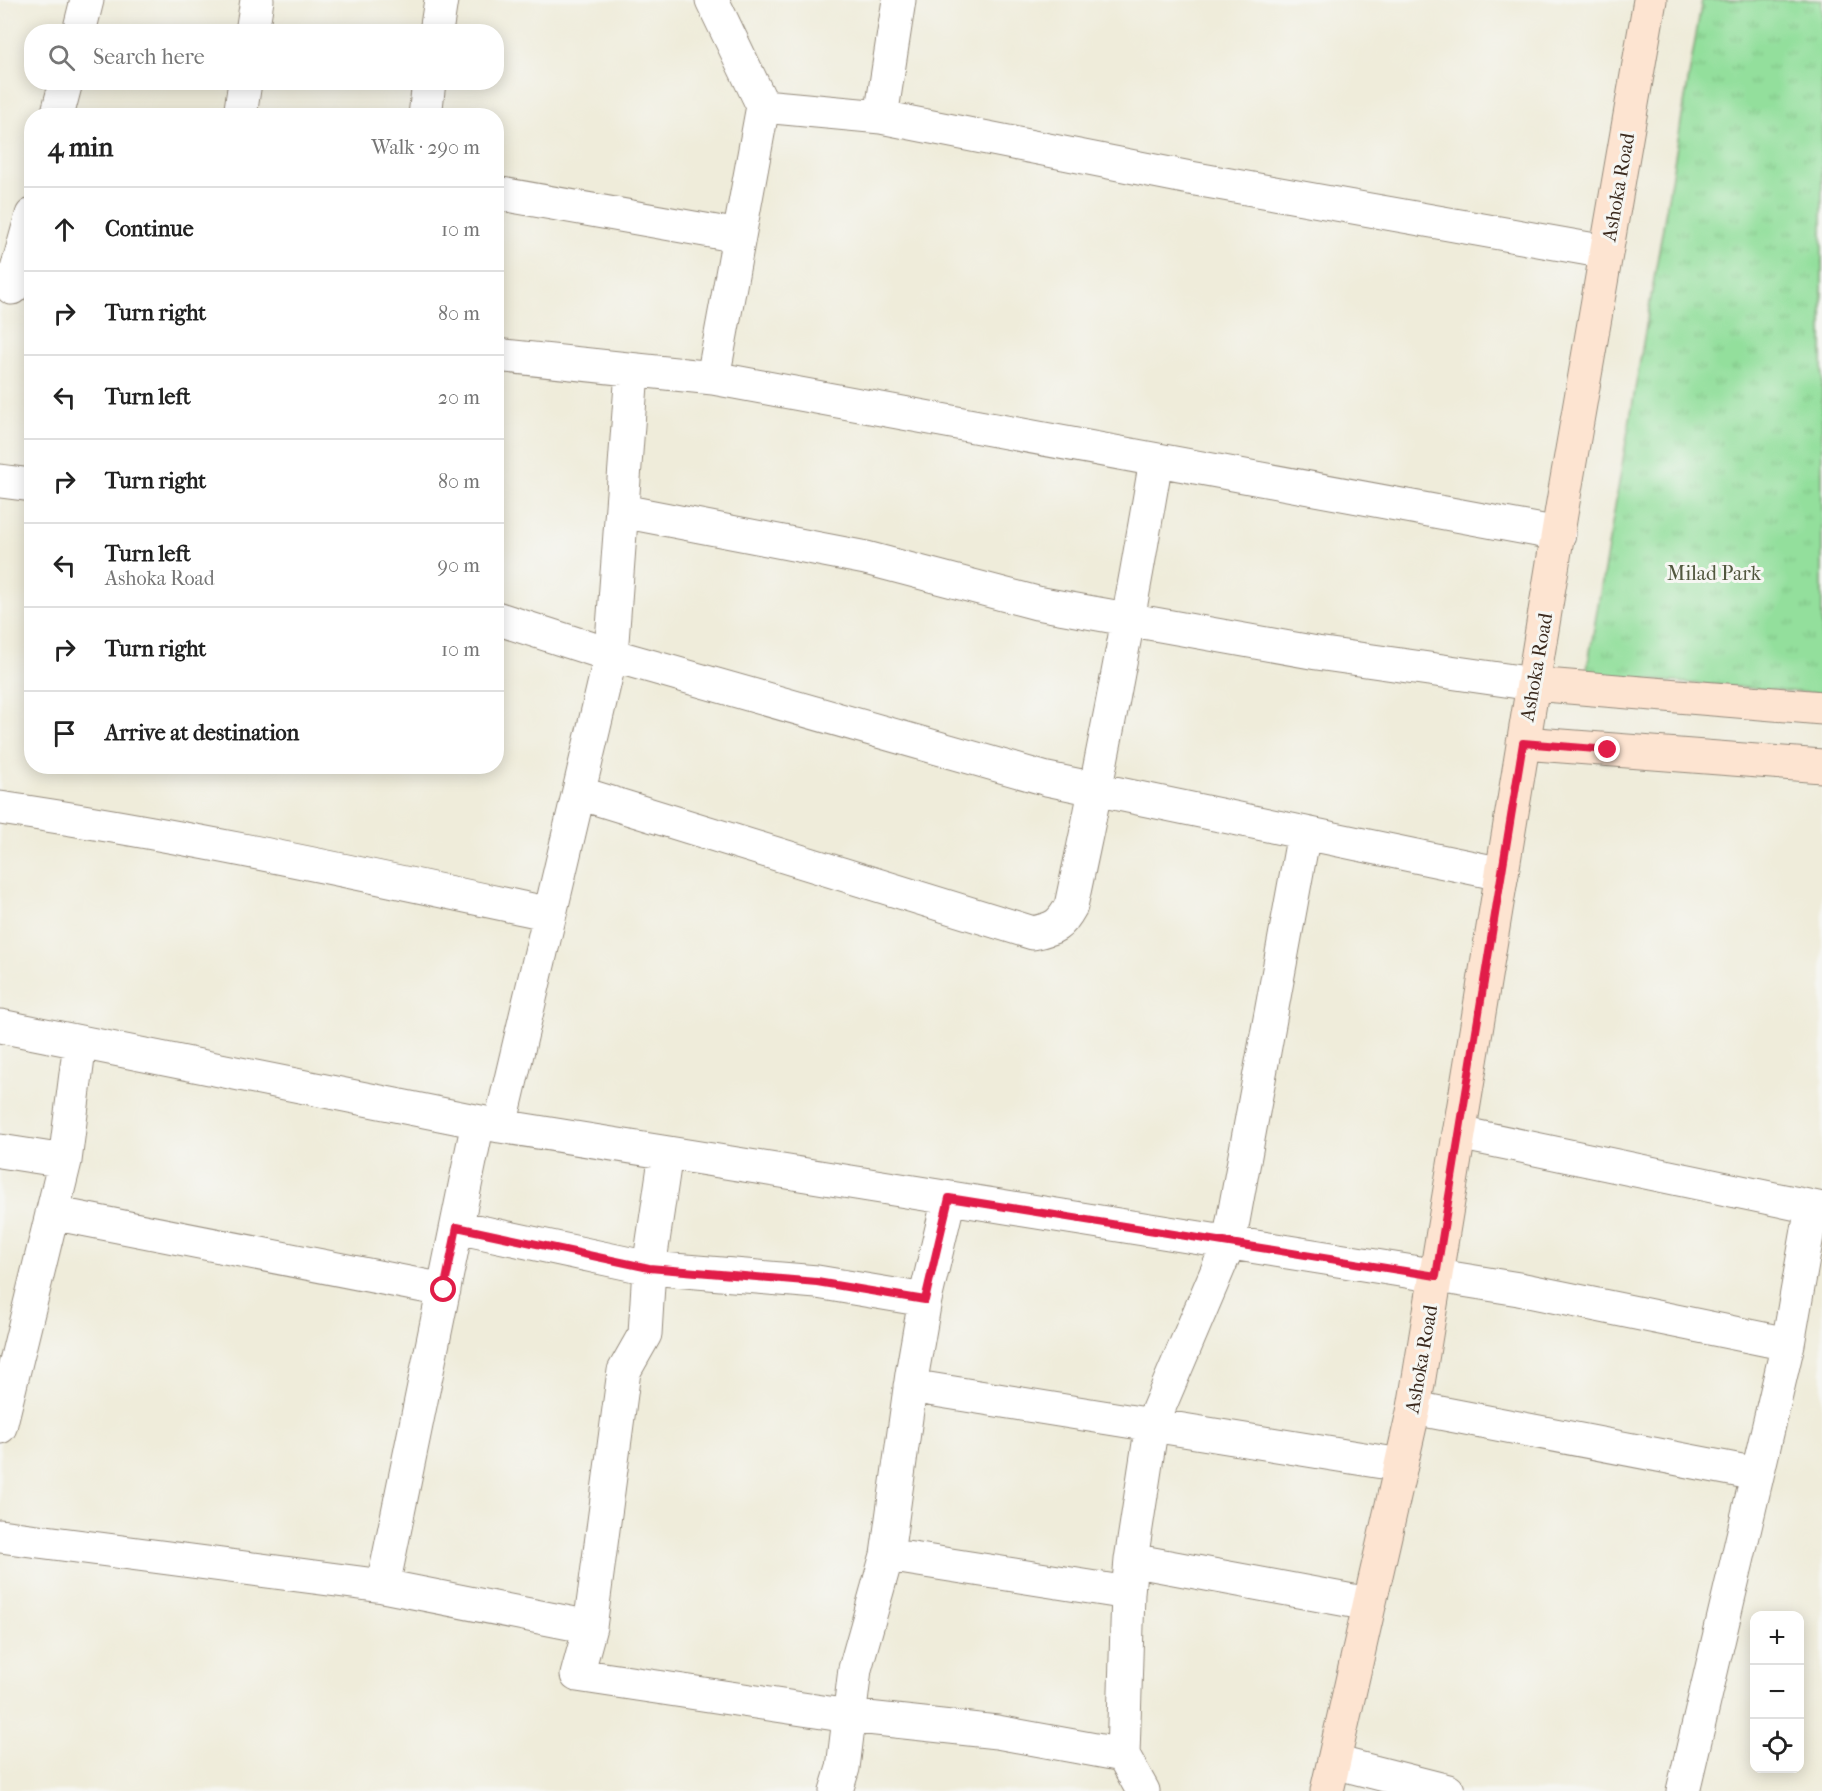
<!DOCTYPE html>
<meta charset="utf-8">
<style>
:root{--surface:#fff;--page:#f6f6f6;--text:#222;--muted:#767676;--line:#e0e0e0}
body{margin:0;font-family:"IM FELL French Canon",serif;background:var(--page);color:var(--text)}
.controls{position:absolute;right:18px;bottom:18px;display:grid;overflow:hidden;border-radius:12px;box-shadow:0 3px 15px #0003}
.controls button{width:54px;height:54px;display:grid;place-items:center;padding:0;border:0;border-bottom:2px solid var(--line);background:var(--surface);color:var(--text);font:30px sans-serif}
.stop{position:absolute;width:18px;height:18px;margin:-14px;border:4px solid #e11d48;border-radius:50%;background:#fff}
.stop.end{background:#e11d48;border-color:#fff;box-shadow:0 2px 6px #0008}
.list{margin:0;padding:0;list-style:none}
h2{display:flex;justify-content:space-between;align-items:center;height:78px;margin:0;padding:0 24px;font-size:26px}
h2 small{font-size:20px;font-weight:400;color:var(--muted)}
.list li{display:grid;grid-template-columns:39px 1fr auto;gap:18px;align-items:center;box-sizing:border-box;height:84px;padding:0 24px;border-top:2px solid var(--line)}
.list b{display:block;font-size:22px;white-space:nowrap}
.list p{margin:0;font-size:20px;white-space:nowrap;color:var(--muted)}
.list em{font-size:20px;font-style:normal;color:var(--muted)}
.icon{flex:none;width:33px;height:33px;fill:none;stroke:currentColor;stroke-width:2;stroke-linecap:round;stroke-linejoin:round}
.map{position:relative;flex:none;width:1822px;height:1791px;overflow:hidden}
.search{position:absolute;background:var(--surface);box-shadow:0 3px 15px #0003;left:24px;top:24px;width:480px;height:66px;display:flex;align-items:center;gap:15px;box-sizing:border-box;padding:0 21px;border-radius:24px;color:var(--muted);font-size:22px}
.panel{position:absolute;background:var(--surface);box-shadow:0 3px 15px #0003;left:24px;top:108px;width:480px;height:666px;border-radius:24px}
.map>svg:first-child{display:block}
.park{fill:url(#park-tufts);stroke:#67845d;stroke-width:1.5}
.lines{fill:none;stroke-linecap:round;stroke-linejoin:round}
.street-casing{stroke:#958b7c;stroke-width:35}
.secondary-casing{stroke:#958b7c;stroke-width:35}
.street{stroke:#fff;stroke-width:33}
.secondary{stroke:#fde4d1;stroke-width:33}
.route{stroke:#e11d48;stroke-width:8}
.labels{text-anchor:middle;stroke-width:6;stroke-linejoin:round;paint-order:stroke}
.street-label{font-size:20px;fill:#3b2a1e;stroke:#f6f6f2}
.park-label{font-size:20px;fill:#51573e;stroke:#f6f6f2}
</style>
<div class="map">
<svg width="1822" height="1791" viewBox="0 0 1822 1791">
<defs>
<pattern id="park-tufts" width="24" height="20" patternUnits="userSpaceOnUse" patternTransform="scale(1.5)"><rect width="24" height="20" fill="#93df9c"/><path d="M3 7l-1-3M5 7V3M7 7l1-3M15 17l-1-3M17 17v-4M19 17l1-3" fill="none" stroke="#80c086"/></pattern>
</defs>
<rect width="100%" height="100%" fill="#f6f6f2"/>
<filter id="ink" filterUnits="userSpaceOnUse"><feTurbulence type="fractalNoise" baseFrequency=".0167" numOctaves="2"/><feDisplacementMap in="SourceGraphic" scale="12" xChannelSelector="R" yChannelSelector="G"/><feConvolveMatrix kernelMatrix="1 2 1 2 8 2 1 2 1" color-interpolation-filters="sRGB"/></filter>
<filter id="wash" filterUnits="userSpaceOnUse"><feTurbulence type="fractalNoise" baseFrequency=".008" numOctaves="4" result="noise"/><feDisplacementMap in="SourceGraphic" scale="24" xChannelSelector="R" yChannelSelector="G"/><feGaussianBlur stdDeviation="1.35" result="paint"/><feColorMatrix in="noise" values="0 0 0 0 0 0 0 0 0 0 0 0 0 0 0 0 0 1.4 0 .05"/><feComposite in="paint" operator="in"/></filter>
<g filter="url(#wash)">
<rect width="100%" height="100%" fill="#efecda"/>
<path class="park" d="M1702,0H1822V694L1586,675Z"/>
</g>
<g filter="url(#ink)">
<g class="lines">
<defs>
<path id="street" d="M712,0L763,106L713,378
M79,32L87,0
M252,32L257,0
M436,32L441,0
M763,106L881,117L1190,178L1606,252
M57,116L66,82
M240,116L245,82
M425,116L429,82
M881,117L899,0
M496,193L739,236
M12,288L32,215
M496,355L713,378L1559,534
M0,481L32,485
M622,511L866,558L1037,603L1317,653L1533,684
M496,618L611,655L1047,779L1502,874
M579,793L1033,933C1055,928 1060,926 1071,906C1103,758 1131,609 1156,460
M0,808C185,835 367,875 550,914
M0,1026L500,1126L1519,1289L1788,1344
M500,1126L611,655L632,371
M1459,1133L1822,1209
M0,1151L65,1161
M52,1213L444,1290
M457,1227L649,1268L817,1282L925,1300
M910,1386L1401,1465
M1414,1408L1757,1474
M0,1427L65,1161L80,1042
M0,1536L383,1586L478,1122
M887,1555L1128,1593L1131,1560L1369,1604
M1131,1560L1152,1424L1229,1243L1304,833
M383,1586L590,1627L624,1371L645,1334L649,1268L666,1153
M590,1627L577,1675L849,1716L997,1732L1123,1755L1143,1791
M1123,1755L1128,1593
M1334,1762L1448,1791
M836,1791L843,1768L855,1669L887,1555L912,1374L925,1300L949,1198
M1683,1791L1788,1344L1812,1207"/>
<path id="secondary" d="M1533,684L1822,708
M1523,743L1822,766
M1327,1791L1414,1408L1563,502L1650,0"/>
</defs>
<use href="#street" class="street-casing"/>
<use href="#secondary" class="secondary-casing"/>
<use href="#street" class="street"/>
<use href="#secondary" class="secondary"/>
</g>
</g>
<g class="lines" filter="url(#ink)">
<path class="route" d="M444,1290L457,1227L649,1268L817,1282L925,1300L949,1198L1436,1276L1523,743L1608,750"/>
</g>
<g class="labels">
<g class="street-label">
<text transform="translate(1618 187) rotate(-80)" y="7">Ashoka Road</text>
<text transform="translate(1536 667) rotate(-80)" y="7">Ashoka Road</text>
<text transform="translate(1421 1359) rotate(-80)" y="7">Ashoka Road</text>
</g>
<g class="park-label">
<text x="1714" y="580">Milad Park</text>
</g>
</g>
</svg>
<div class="controls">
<button>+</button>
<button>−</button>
<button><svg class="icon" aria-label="locate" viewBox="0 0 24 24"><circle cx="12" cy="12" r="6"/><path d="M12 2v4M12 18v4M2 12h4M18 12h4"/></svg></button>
</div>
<div class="stop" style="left:444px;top:1290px"></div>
<div class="stop end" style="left:1608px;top:750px"></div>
<div class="search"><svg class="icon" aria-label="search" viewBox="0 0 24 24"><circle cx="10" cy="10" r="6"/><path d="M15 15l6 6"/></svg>Search here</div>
<section class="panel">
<h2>4 min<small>Walk · 290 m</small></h2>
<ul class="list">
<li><svg class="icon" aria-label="ahead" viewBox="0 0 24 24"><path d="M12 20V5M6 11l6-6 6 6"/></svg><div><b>Continue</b></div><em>10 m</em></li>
<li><svg class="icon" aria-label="right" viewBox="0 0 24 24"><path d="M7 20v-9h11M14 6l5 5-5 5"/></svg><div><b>Turn right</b></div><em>80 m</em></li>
<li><svg class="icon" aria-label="left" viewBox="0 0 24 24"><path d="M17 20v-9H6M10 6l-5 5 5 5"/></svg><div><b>Turn left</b></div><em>20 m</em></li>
<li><svg class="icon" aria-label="right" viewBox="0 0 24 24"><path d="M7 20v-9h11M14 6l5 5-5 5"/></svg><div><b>Turn right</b></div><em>80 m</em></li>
<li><svg class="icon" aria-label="left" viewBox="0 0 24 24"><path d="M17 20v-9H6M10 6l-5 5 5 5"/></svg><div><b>Turn left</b><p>Ashoka Road</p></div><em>90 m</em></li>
<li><svg class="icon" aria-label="right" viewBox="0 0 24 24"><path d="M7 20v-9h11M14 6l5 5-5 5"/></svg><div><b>Turn right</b></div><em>10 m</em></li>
<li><svg class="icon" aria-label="arrive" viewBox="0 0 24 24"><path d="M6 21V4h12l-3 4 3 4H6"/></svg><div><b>Arrive at destination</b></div></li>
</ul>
</section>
</div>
